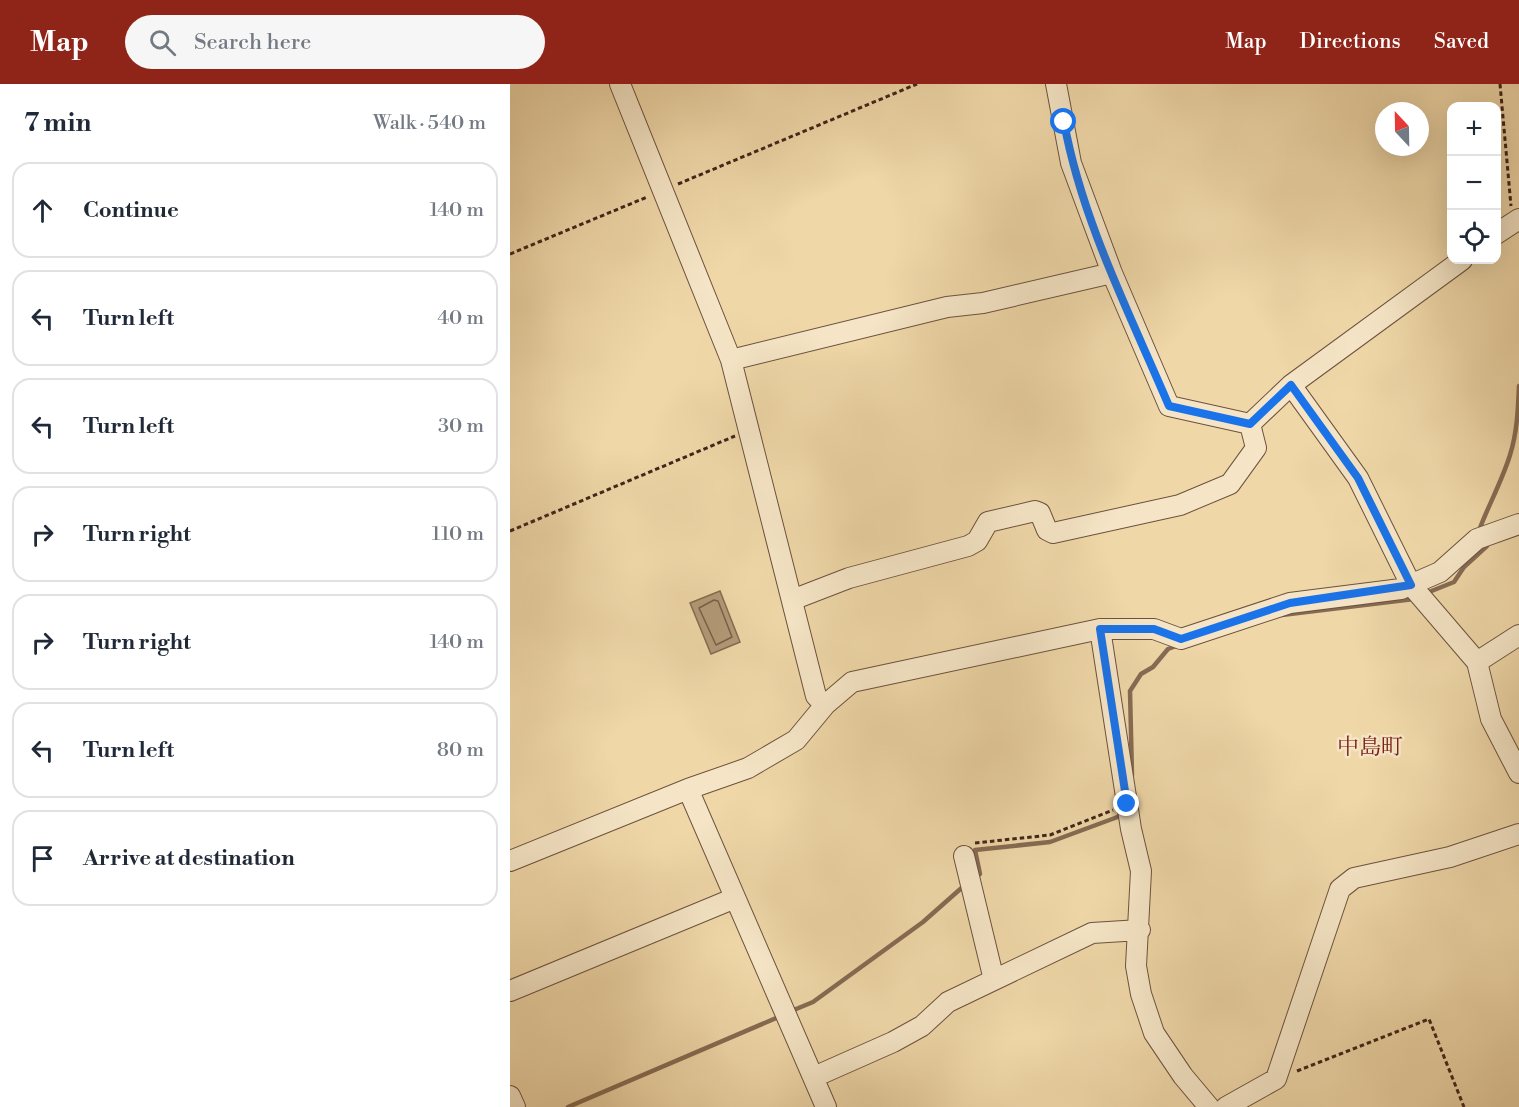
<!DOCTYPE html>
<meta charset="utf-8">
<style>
:root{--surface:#fff;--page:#f6f6f7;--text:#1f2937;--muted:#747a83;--line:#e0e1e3;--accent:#8f2418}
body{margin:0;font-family:"Libre Bodoni","Noto Serif JP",serif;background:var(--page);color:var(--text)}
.controls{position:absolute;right:18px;top:18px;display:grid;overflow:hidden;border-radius:12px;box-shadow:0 6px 24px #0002}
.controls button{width:54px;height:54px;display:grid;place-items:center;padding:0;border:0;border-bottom:2px solid var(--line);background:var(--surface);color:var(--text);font:30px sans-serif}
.compass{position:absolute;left:865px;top:18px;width:54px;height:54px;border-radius:50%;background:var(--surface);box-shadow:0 6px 24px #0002;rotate:338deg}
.stop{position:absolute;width:18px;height:18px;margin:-14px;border:4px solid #1a73e8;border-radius:50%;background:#fff}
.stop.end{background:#1a73e8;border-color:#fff;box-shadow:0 2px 6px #0008}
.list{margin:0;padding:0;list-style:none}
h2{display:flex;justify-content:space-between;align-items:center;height:78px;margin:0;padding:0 24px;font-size:26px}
h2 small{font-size:20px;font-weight:400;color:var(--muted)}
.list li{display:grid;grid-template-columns:39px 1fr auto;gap:18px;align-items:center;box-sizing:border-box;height:96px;margin:0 12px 12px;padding:0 12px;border:2px solid var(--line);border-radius:18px}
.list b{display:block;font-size:22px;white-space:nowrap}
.list em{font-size:20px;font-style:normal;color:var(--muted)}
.icon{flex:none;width:33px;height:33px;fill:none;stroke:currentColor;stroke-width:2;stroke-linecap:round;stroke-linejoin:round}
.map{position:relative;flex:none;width:1009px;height:1023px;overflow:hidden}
header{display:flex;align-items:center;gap:36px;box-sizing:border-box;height:84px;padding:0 30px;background:var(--accent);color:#fff}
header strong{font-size:28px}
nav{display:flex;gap:33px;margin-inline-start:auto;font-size:21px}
.search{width:420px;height:54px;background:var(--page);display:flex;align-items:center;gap:15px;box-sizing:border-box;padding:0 21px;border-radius:33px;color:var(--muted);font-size:22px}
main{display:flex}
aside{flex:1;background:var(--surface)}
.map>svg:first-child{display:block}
.water{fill:#b49a78;stroke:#866b53;stroke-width:1.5}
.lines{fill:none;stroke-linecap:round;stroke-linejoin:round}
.shore{stroke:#7a604a;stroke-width:1.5}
.stream{stroke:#866b53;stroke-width:4.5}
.minor-casing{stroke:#6c523e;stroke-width:22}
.path{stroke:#40251b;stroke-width:3;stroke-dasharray:4.5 3;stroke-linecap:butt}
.minor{stroke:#f5e5c6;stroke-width:20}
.route{stroke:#1a73e8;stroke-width:8}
.labels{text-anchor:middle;stroke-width:5;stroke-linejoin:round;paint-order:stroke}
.quarter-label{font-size:22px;fill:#7a1f14;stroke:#f5e5c6}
</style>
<header>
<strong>Map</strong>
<div class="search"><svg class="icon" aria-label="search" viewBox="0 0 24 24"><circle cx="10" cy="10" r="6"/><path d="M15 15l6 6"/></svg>Search here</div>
<nav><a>Map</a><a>Directions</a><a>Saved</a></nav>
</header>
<main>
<aside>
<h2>7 min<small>Walk · 540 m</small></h2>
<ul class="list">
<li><svg class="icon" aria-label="ahead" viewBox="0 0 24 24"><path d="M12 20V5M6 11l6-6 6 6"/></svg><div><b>Continue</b></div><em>140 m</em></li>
<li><svg class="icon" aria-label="left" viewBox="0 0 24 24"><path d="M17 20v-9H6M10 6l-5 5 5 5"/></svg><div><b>Turn left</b></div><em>40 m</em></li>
<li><svg class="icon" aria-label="left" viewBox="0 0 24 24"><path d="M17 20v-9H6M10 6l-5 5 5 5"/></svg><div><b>Turn left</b></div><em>30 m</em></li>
<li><svg class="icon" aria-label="right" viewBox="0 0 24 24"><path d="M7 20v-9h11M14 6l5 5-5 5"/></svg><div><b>Turn right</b></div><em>110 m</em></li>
<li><svg class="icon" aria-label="right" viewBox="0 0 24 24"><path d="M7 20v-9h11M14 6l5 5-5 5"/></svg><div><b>Turn right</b></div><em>140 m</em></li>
<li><svg class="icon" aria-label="left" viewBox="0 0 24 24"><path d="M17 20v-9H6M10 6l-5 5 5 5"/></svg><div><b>Turn left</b></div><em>80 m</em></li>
<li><svg class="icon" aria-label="arrive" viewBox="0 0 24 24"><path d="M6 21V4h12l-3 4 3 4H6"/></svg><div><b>Arrive at destination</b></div></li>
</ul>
</aside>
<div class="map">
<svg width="1009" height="1023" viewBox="0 0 1009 1023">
<rect width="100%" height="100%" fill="#efd7a8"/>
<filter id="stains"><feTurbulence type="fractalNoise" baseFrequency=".00333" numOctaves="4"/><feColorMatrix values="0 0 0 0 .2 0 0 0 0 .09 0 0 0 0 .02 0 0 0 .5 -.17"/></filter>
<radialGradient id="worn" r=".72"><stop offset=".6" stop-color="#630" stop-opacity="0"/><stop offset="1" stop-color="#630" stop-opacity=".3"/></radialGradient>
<path class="water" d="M210,507L230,558L201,570L180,519Z"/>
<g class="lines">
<path class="shore" d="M204,516L208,517L222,553L206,561L189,524Z"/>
<path class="stream" d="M972,449L970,444C979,420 992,397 1000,371C1007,349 1008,326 1009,302
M914,510L944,498L954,483L977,462L975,456
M772,531L904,515
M622,691L620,607L631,590L643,583L658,565L669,561
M465,793L470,790L465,766L540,758L613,731
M279,928L303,918L413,838L456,800
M58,1023L271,932"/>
<defs>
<path id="minor" d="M110,0L221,276L306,612L315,621
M546,0L561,79L602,189L659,322L740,340
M986,150L1009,135
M221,276L437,223L473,219L602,189
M781,301L848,394L901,501L967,578L981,635L1009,689
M740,340L781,301L952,176
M282,516L339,494L458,462L467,457L478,438L525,427L530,429L537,446L543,449L670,421L720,400L746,364L740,340
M590,545L621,745L631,787L626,882L631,910L644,949L673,992L699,1023
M967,578L1009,551
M178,705L316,1023
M454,772L484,896
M0,777L178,705L238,684L286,656L315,621L342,598L590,545H644L671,555L780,519L891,505L930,488L967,455L1009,440
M0,907L225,814
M304,993L383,958L412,942L438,918L582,849L630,846
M0,1012L5,1023
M716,1023L766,995L830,805L844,794L940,773L1009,750"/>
</defs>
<use href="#minor" class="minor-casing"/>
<path class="path" d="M990,0L1001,122
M168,100L407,0
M0,170L137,113
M0,447L225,352
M465,759L540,751L603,726
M787,987L919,935L954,1023"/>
<use href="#minor" class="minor"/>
</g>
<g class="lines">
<path class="route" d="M554,38C572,137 620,230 659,322L740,340L781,301L848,394L901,501L780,519L671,555L644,545H590L617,720"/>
</g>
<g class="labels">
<g class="quarter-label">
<text x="860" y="670">中島町</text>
</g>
</g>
<rect width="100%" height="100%" filter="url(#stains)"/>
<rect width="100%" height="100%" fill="url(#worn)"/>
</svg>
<div class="controls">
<button>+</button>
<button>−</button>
<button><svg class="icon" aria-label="locate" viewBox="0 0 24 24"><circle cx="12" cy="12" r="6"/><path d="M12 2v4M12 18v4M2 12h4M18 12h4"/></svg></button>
</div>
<svg class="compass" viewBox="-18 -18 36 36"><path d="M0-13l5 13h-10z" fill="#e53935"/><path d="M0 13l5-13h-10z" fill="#747a83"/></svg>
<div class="stop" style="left:554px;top:38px"></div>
<div class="stop end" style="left:617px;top:720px"></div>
</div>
</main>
